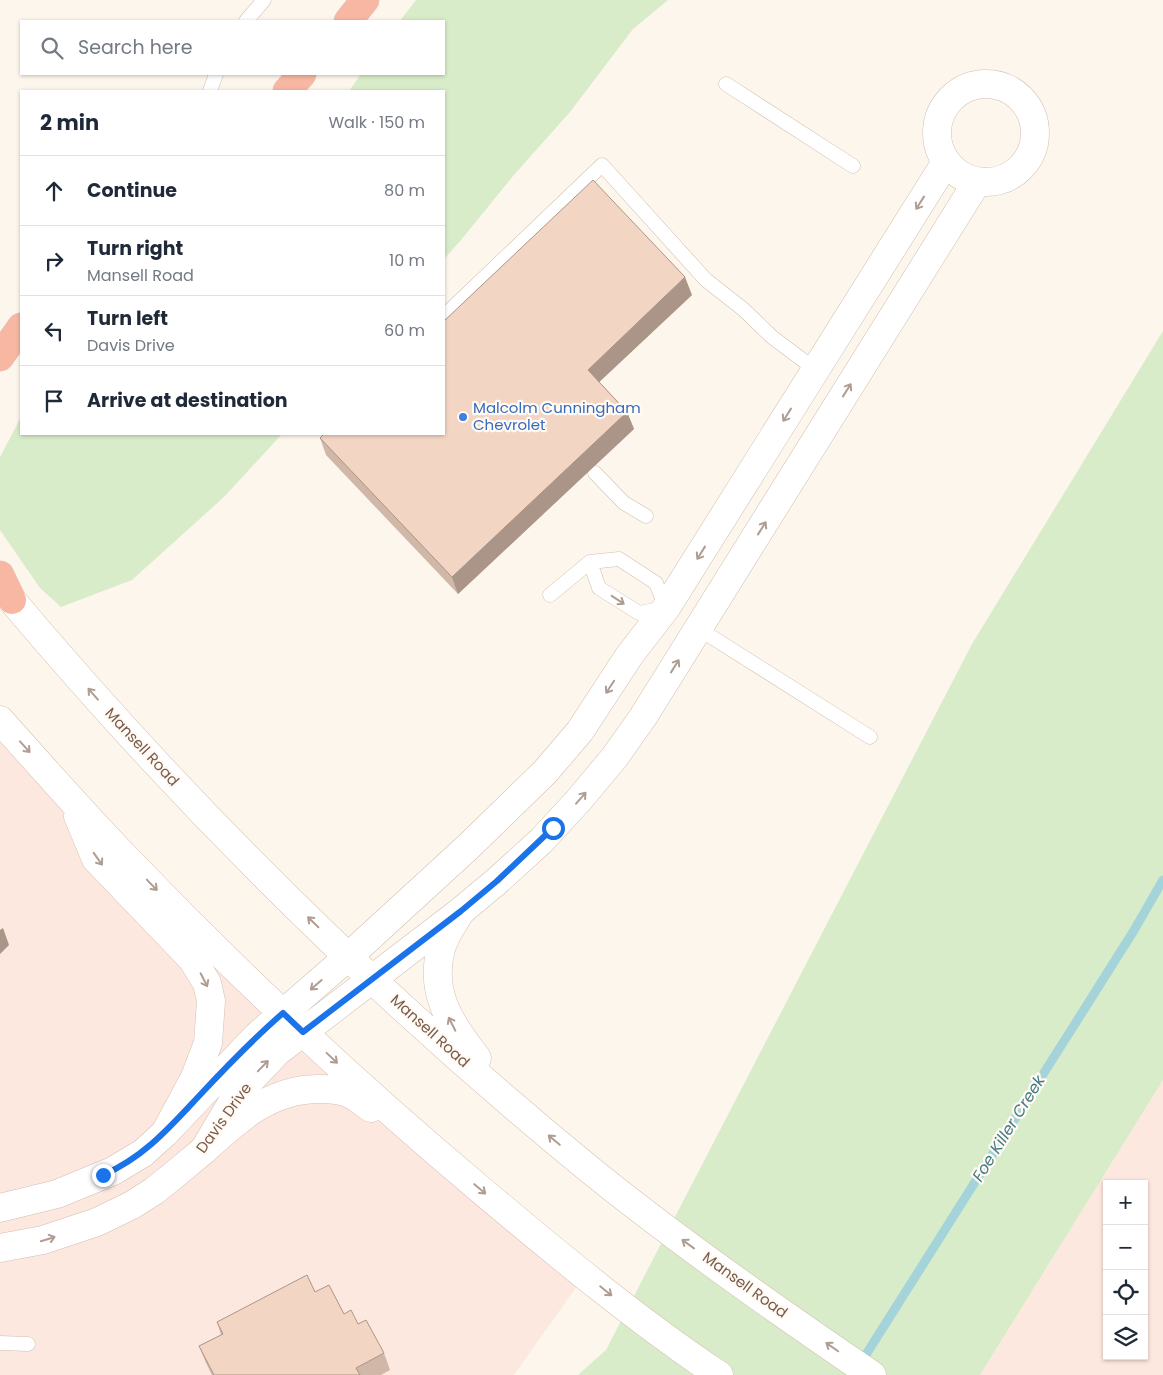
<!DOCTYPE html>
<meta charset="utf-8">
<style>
:root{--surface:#fff;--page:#f2f2f3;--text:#1f2937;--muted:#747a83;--line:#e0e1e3}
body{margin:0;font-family:Poppins,sans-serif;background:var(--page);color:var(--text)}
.controls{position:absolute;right:15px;bottom:15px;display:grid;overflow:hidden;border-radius:0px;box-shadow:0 1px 4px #0004}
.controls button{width:45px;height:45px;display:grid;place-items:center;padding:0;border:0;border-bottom:1px solid var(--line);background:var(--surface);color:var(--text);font:25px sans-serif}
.stop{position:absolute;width:15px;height:15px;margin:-11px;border:4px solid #1a73e8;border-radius:50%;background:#fff}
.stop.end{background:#1a73e8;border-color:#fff;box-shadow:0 1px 5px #0008}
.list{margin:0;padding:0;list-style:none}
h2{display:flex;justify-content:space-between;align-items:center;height:65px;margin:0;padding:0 20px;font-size:21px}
h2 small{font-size:16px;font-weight:400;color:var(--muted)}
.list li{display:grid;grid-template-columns:32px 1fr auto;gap:15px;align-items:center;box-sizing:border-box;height:70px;padding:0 20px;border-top:1px solid var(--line)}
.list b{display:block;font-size:19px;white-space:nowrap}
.list p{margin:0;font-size:16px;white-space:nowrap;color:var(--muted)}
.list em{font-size:16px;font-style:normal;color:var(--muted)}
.icon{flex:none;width:28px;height:28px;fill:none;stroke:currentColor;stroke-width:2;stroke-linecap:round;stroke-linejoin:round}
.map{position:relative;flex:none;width:1163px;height:1375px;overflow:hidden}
.search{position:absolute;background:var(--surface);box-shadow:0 1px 4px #0004;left:20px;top:20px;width:425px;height:55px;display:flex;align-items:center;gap:12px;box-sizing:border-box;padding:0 18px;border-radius:0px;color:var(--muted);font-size:19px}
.panel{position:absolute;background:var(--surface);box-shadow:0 1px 4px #0004;left:20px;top:90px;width:425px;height:345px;border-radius:0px}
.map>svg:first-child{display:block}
.commercial{fill:#fde8e0;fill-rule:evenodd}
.green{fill:#d8ecc9}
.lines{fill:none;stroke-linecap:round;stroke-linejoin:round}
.stream{stroke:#a5d3da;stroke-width:9}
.lane-casing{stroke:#d1beb0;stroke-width:15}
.street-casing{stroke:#d1beb0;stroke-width:29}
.secondary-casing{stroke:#d6c0b0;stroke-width:29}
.highway-casing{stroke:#dad1cd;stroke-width:29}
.lane{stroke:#fff;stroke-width:14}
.street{stroke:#fff;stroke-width:28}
.secondary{stroke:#fff;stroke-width:28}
.highway{stroke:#f7b7a3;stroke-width:28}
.wall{fill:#d1b7a8}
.shaded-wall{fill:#aa9588}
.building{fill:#f3d5c3;stroke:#aa9588}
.oneway{stroke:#af9d94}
.route{stroke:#1a73e8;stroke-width:6}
.shop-dot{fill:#3f7fe0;stroke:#fffaf3;stroke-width:2}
.labels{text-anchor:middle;stroke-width:4.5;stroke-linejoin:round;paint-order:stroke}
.shop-label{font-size:15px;fill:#366cbe;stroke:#fffaf3;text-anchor:start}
.street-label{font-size:15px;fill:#7a5c4d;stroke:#fffaf3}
.water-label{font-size:16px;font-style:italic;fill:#437c86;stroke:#fffaf3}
</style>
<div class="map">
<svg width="1163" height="1375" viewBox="0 0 1163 1375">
<rect width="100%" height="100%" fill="#fdf6ec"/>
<path class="commercial" d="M0,740L577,1286L514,1375H0Z
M1163,1080V1375H980ZM1107,1184H1144V1356H1107Z"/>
<path class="green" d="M416,0H668L633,29L570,112L513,176L461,240L444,259V91H349L361,74H444V21H400Z
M1163,331V1080L980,1375H578L606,1350L972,644Z
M21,417V434H282L224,497L132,580L61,607L40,588L0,530V457Z"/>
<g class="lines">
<path class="stream" d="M860,1364L1133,932L1163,880"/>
<defs>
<path id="lane" d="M246,21L264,0
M726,84L853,166
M210,91L216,74
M444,316L602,165L706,280L743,309L772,337L816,370
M595,473L624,503L646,516
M550,595L590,562L619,559L656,583L666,608L639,613L599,588L590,562
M699,629L870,737
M0,1343L28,1344"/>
<path id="street" d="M937 133a49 49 0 1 1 98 0a49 49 0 1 1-98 0Z
M0,1208L57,1194L113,1171L143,1153L165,1133L257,1036L349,956L469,846L545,772L580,731L629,656L666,608L946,162
M0,1248L43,1240L97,1222L132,1205L154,1191L180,1170L204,1150L237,1094L277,1052L461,911L497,881L541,841L578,801L614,758L643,717L977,182"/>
<path id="secondary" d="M0,586C177,798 375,994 589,1169C679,1242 776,1310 872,1375
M0,720C40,765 80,810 122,854C237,974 359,1088 487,1195C562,1258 638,1321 719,1375
M78,816L96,859L192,959L207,983L211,1001L208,1043L195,1077L165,1133
M461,911C454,923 444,936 441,949C429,993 451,1025 477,1058
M204,1150C238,1119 269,1090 317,1089C329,1089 341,1089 352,1095C358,1098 365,1104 371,1108"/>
<path id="highway" d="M348,21L365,0
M287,91L302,74
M0,357L21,327
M0,575L12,600"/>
</defs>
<use href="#lane" class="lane-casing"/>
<use href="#street" class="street-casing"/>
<use href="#secondary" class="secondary-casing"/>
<use href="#highway" class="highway-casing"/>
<use href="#lane" class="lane"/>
<use href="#street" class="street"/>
<use href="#secondary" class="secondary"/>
<use href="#highway" class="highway"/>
</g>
<path class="wall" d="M692,295L599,382L627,412L634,429L458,594L326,455L320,438Z
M315,1292L344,1314L358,1324L384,1353L390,1370L381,1375H212L206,1363L199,1346L221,1335L217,1322Z"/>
<path class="shaded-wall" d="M685,277L692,295L594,387L588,370Z
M627,412L634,429L458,594L452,577Z
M3,928L9,945L0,954V930Z"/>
<path class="building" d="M593,180L685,277L588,370L627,412L452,577L320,438L324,434H444V321Z
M307,1275L315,1292L329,1285L344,1314L351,1310L358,1324L366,1320L384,1353L356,1368L360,1375H214L199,1346L223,1334L217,1322Z"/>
<defs><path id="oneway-shaft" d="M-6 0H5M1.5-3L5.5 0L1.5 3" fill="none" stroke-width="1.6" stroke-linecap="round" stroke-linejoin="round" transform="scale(1.25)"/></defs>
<g class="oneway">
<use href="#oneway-shaft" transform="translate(920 203) rotate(122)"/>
<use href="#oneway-shaft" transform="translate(847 390) rotate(-58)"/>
<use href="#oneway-shaft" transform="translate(787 415) rotate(122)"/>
<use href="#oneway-shaft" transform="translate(762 528) rotate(-58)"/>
<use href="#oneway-shaft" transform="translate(701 553) rotate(122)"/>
<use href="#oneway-shaft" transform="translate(618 600) rotate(33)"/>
<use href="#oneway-shaft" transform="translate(675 666) rotate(-58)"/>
<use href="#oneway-shaft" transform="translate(610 687) rotate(123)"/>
<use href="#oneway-shaft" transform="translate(93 694) rotate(-131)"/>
<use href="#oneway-shaft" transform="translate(25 747) rotate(48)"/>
<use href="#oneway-shaft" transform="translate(581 798) rotate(-49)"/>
<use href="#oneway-shaft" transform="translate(98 859) rotate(55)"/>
<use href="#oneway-shaft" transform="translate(152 885) rotate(46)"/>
<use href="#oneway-shaft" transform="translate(313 922) rotate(-136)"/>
<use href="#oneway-shaft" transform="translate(204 980) rotate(63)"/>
<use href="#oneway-shaft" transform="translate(316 985) rotate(139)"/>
<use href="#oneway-shaft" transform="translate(452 1024) rotate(-117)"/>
<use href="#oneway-shaft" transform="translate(332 1058) rotate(43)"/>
<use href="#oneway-shaft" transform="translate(263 1066) rotate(-46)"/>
<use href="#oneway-shaft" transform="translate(554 1140) rotate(-140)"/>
<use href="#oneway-shaft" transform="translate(480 1189) rotate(40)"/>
<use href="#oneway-shaft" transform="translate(48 1239) rotate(-17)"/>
<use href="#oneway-shaft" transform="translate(688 1244) rotate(-144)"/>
<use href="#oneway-shaft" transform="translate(606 1291) rotate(39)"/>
<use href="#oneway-shaft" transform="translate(832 1347) rotate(-145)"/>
</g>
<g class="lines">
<path class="route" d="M103,1175C144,1157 169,1128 199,1096C226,1067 253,1039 283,1013L303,1032L461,911L497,881L553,828"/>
</g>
<circle class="shop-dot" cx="463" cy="417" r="5"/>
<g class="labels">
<g class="shop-label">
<text x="473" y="413">Malcolm Cunningham<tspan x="473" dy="17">Chevrolet</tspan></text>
</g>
<g class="street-label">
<text transform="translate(142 747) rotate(47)" y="5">Mansell Road</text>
<text transform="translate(430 1031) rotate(42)" y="5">Mansell Road</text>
<text transform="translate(224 1118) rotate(-54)" y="5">Davis Drive</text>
<text transform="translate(745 1285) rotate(36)" y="5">Mansell Road</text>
</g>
<g class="water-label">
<text transform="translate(1008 1128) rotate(-58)" y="6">Foe Killer Creek</text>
</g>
</g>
</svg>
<div class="controls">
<button>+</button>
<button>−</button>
<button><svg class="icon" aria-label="locate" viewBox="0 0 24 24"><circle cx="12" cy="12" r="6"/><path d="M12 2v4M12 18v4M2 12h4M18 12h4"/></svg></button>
<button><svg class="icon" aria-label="layers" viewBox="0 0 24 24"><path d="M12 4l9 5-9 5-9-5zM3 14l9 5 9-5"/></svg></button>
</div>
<div class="stop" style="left:553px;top:828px"></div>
<div class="stop end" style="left:103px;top:1175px"></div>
<div class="search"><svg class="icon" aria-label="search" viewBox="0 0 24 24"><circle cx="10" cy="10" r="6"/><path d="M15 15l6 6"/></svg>Search here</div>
<section class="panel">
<h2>2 min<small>Walk · 150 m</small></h2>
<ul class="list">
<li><svg class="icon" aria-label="ahead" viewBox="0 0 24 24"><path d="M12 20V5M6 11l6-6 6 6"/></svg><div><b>Continue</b></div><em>80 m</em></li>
<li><svg class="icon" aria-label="right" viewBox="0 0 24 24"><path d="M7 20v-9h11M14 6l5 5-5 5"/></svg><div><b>Turn right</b><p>Mansell Road</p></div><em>10 m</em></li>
<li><svg class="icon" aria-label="left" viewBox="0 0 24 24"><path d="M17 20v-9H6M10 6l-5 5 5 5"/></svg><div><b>Turn left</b><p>Davis Drive</p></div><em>60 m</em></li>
<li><svg class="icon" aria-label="arrive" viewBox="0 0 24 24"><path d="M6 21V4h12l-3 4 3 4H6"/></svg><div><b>Arrive at destination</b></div></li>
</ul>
</section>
</div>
